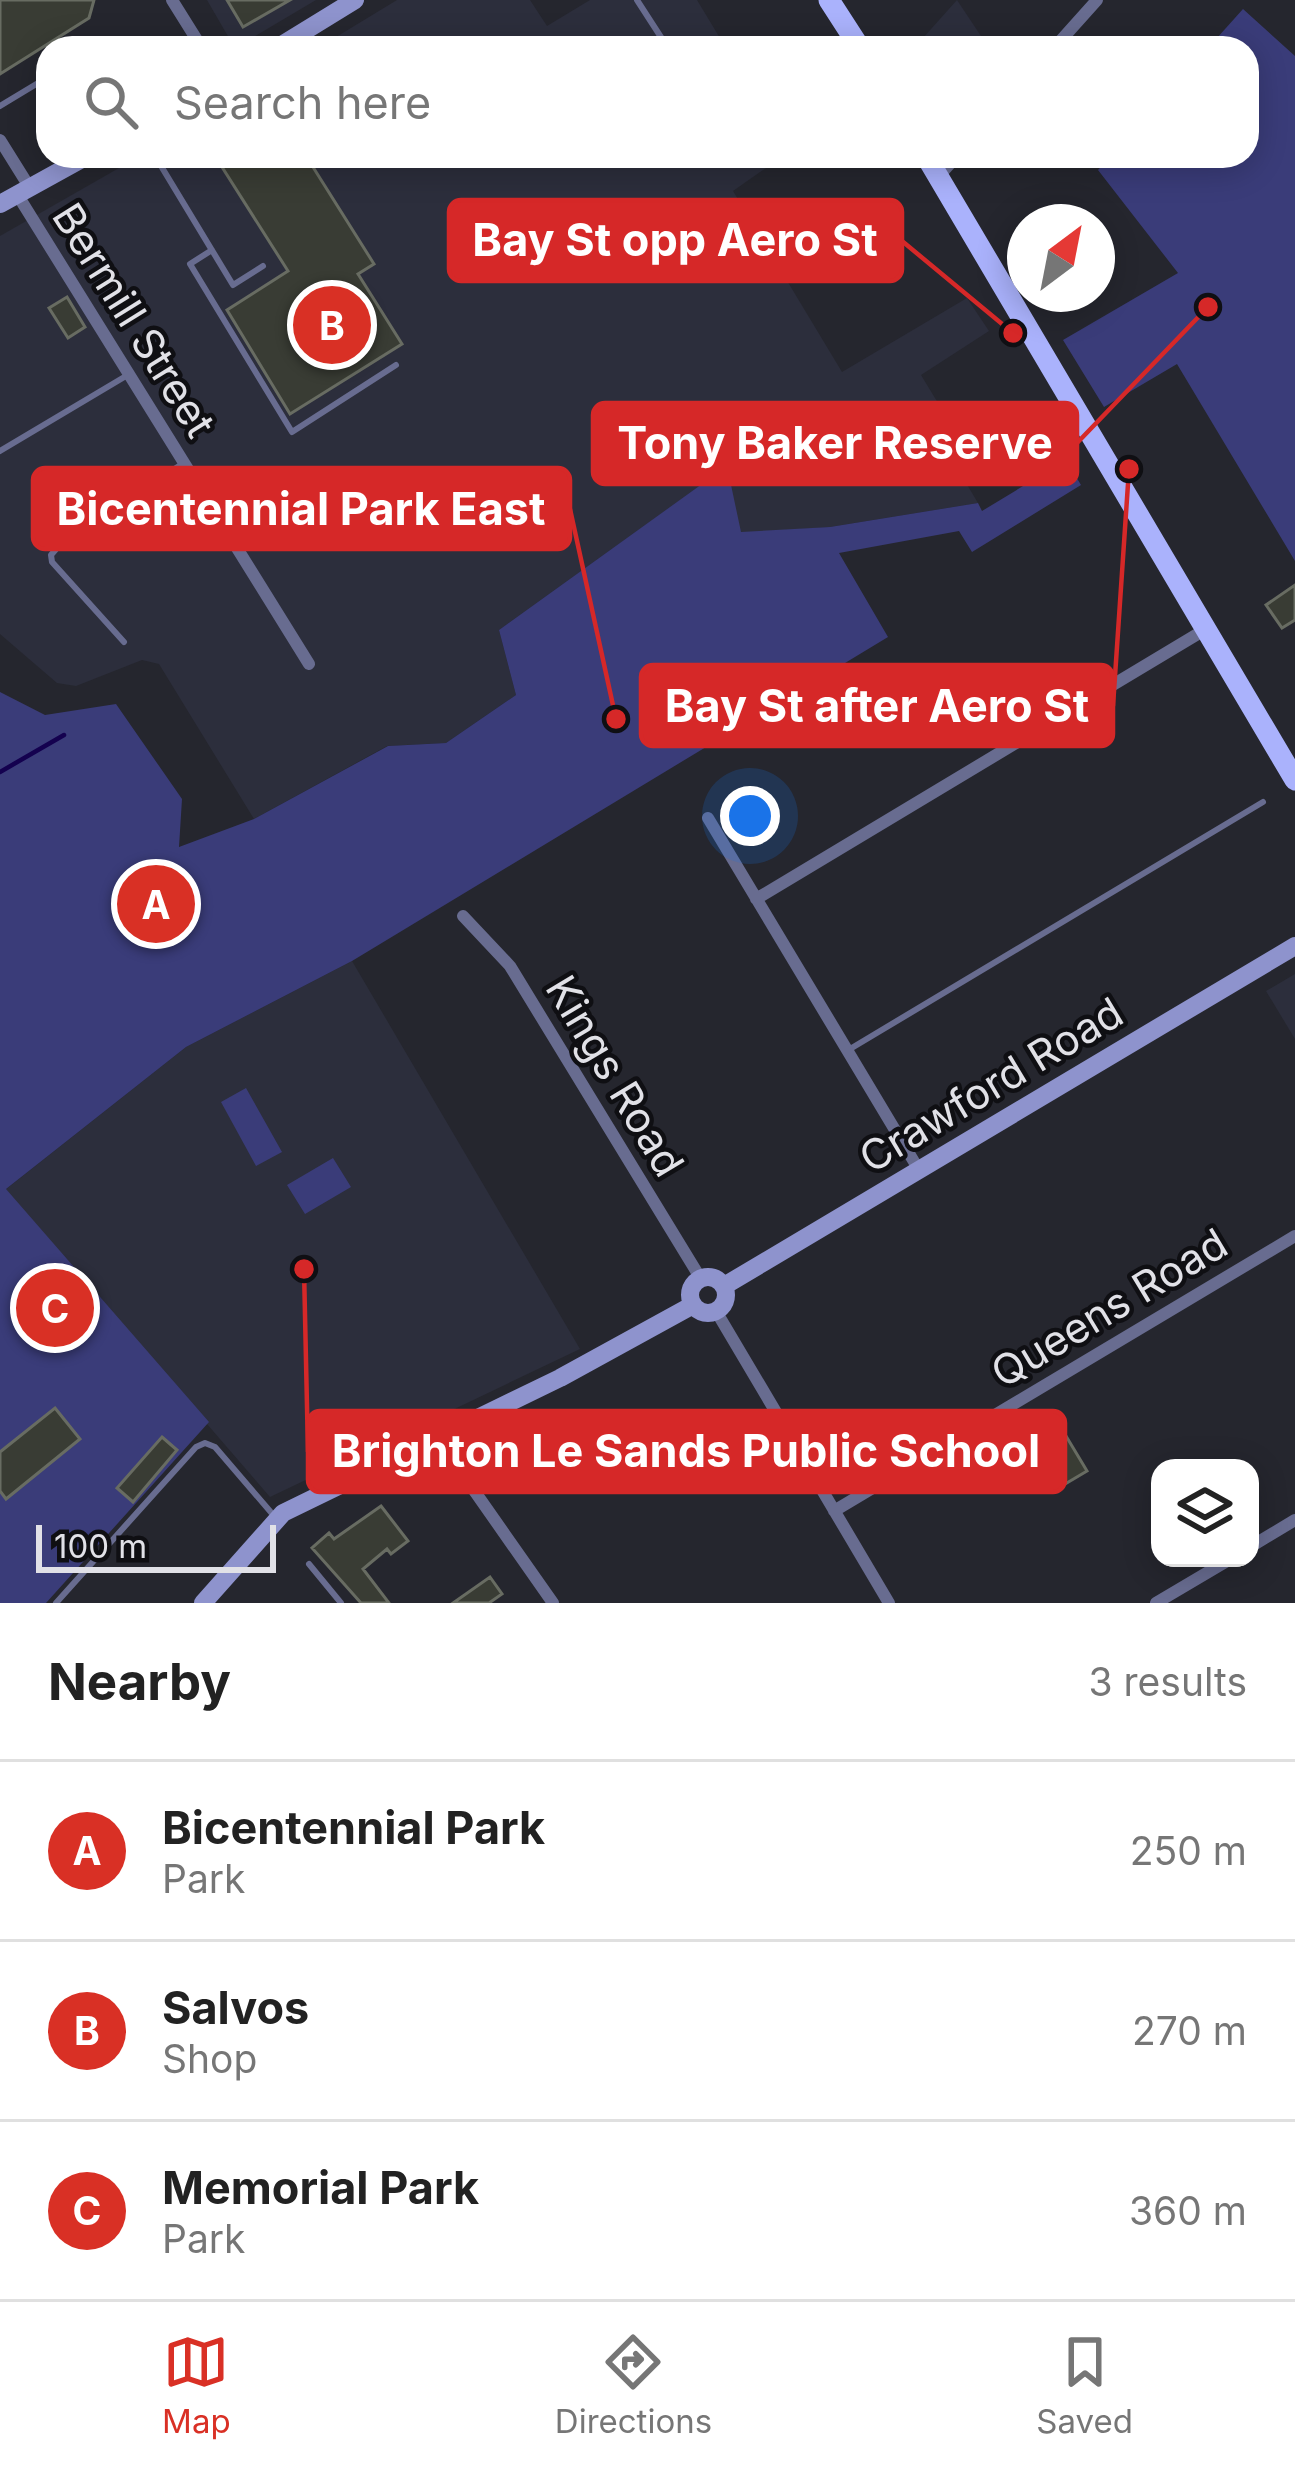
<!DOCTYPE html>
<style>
:root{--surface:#fff;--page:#f2f2f2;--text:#222;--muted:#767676;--line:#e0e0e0;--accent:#d93025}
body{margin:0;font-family:Inter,sans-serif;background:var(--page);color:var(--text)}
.controls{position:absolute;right:36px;bottom:36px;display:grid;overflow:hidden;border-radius:24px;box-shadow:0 6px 30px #0003}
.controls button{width:108px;height:108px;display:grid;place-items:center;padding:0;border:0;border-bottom:3px solid var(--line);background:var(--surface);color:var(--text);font:60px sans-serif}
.compass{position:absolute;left:1007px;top:204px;width:108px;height:108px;border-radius:50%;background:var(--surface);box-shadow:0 6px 30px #0003;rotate:32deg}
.scale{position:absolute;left:36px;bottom:30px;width:240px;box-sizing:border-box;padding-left:12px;border:6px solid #e1e1e7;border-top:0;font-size:33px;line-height:42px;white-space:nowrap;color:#e1e1e7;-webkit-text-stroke:9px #0f0f13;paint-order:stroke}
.you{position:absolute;left:750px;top:816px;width:42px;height:42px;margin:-30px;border:9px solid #fff;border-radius:50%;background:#1a73e8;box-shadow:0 0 0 18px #1a73e833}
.badge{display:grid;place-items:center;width:78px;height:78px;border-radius:50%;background:var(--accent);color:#fff;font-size:39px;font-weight:700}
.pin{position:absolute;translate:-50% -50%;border:6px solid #fff;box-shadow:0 3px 12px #0006}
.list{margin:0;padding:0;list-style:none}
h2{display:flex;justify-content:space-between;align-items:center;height:156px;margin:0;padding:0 48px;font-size:51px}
h2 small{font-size:39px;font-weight:400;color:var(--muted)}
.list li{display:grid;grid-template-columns:78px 1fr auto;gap:36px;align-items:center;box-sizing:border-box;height:180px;padding:0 48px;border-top:3px solid var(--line)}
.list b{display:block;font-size:45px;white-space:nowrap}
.list p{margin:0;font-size:39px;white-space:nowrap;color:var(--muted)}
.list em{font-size:39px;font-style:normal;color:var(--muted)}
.icon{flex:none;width:66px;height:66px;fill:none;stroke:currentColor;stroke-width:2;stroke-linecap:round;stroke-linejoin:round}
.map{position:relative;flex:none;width:1295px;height:1603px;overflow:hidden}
.search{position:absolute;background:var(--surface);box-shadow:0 6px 30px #0003;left:36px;right:36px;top:36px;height:132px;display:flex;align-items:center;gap:30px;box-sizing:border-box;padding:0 42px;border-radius:36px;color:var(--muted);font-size:45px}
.sheet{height:696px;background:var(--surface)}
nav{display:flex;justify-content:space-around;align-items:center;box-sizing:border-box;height:168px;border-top:3px solid var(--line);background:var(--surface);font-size:33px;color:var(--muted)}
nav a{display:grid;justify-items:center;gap:6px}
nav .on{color:var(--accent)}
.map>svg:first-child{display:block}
.built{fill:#2c2e3c}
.green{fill:#3a3c79}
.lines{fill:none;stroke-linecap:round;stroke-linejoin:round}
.stream{stroke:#14014f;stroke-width:4.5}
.building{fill:#393c34;stroke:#686c62;stroke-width:3}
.lane{stroke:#686c90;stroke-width:6}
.street{stroke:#686c90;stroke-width:12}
.secondary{stroke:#8e93cd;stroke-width:18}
.primary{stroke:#aab2fc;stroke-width:21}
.labels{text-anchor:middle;stroke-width:9;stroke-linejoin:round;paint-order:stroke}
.street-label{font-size:42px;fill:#e1e1e7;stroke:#0f0f13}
.leader{fill:none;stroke:#d62828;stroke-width:4.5}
.callout-dot{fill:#d62828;stroke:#0f0f13;stroke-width:4.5}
.callout{fill:#d62828;stroke:#d62828;stroke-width:4.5}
.callout-label{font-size:45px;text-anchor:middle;font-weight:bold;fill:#fff}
</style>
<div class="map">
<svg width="1295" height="1603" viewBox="0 0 1295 1603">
<rect width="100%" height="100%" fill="#25262e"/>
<path class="built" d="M207,0H316L250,39L229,38Z
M397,0H530L547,26L590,0H697L726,48H318Z
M957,0L989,48H914Z
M140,156H783L733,191L842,372L967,298L989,331L921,375L938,403L909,420L932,426L978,503L830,527L740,533L726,467L499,630L516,695L446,743L387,746L254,819L159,664L142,660L76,686L57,683L0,634V236Z
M352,961L580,1349L270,1497L5,1190L186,1047Z
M1295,974V1039L1266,991Z"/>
<path class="green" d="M1243,9L1295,56V561L1177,364L1104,407L1063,340L1178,273L1098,170L1111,156H1247V48H1208Z
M1066,460L1081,485L972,552L959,531L839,553L888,637L352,961L186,1047L6,1189L209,1422L46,1603H0V692L45,715L116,704L182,799L179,847L254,819L388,746L446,743L516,695L499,630L727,466L741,532L830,527L978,503L982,511Z
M246,1088L282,1152L256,1166L221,1102Z
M333,1158L351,1187L305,1214L287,1185Z"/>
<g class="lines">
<path class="stream" d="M0,772L64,735"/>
</g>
<path class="building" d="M0,0H94L89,18L0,74Z
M227,0H290L243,27Z
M215,156H306L374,264L358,274L402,344L290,414L227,310L288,271Z
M67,297L85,327L68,338L49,308Z
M1295,585V620L1282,628L1266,605Z
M55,1408L80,1439L6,1499L0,1491V1452Z
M1060,1426L1087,1471L1055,1490L1028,1445Z
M162,1437L177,1450L133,1502L117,1488Z
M381,1506L408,1541L391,1554L387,1549L363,1569L389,1603H361L312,1548L329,1533L334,1539Z
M490,1577L502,1594L489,1603H453Z"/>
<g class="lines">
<path class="lane" d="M637,0L668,48
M0,106L48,77
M155,156L233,285L263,266
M738,156V157
M212,250L190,264L292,432L396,365
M0,451L126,376
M124,642L52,562L51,555L69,534L184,463
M850,1049L1263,802
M309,1564L341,1603
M56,1603L196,1447L205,1443L215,1447L275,1517"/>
<path class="street" d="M172,0L202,48
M1054,48L1097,0
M0,140L30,188
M938,177L957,156
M17,194L309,664
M708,818L919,1170
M756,899L1206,629
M463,916L510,966L701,1279
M716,1311L889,1603
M438,1439L553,1603
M834,1511L1295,1236
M1250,1547L1295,1520
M1156,1603L1232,1558"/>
<path class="secondary" d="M277,48L355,0
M0,204L87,156
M690 1295a18 18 0 1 1 36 0a18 18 0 1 1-36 0Z
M724,1286L1295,946
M203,1603L283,1513L560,1378L693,1305"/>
<path class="primary" d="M829,0L860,48
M926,156L1295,780"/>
</g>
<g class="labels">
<g class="street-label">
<text transform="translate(134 320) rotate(58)" y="15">Bermill Street</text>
<text transform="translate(615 1076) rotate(59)" y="15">Kings Road</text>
<text transform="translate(991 1085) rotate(-31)" y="15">Crawford Road</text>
<text transform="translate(1109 1308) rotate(-31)" y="15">Queens Road</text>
</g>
</g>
<path class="leader" d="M1013 333L902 241M1208 307L1077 443M616 719L570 509M1129 469L1113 706M304 1269L308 1452"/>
<g class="callout-dot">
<circle cx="1013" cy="333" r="12"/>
<circle cx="1208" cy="307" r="12"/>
<circle cx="616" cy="719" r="12"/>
<circle cx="1129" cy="469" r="12"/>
<circle cx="304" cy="1269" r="12"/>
</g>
<g class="callout">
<rect x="449" y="200" width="453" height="81" rx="12"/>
<rect x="593" y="403" width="484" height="81" rx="12"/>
<rect x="33" y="468" width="537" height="81" rx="12"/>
<rect x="641" y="665" width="472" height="81" rx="12"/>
<rect x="308" y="1411" width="757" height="81" rx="12"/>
</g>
<g class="callout-label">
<text x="675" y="256">Bay St opp Aero St</text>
<text x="835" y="459">Tony Baker Reserve</text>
<text x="301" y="525">Bicentennial Park East</text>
<text x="877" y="722">Bay St after Aero St</text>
<text x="686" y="1467">Brighton Le Sands Public School</text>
</g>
</svg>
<div class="controls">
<button><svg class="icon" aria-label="layers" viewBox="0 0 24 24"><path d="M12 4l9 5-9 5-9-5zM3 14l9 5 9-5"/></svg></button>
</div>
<svg class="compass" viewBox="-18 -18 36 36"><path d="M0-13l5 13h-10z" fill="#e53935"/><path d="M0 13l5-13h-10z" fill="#767676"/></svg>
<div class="scale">100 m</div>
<div class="you"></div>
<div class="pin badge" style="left:156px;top:904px">A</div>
<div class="pin badge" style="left:332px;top:325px">B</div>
<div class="pin badge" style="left:55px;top:1308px">C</div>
<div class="search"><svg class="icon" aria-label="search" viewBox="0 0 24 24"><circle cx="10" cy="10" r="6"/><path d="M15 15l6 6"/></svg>Search here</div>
</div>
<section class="sheet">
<h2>Nearby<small>3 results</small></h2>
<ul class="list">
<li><span class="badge">A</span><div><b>Bicentennial Park</b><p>Park</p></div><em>250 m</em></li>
<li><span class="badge">B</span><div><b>Salvos</b><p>Shop</p></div><em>270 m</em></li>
<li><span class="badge">C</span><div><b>Memorial Park</b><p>Park</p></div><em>360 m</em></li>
</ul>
</section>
<nav>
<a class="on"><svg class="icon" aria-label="map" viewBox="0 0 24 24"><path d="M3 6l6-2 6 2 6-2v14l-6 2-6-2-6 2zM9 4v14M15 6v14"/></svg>Map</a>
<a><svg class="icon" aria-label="directions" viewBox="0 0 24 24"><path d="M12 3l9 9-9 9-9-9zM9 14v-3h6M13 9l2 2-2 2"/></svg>Directions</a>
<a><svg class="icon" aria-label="saved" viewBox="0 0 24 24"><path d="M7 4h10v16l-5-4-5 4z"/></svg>Saved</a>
</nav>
